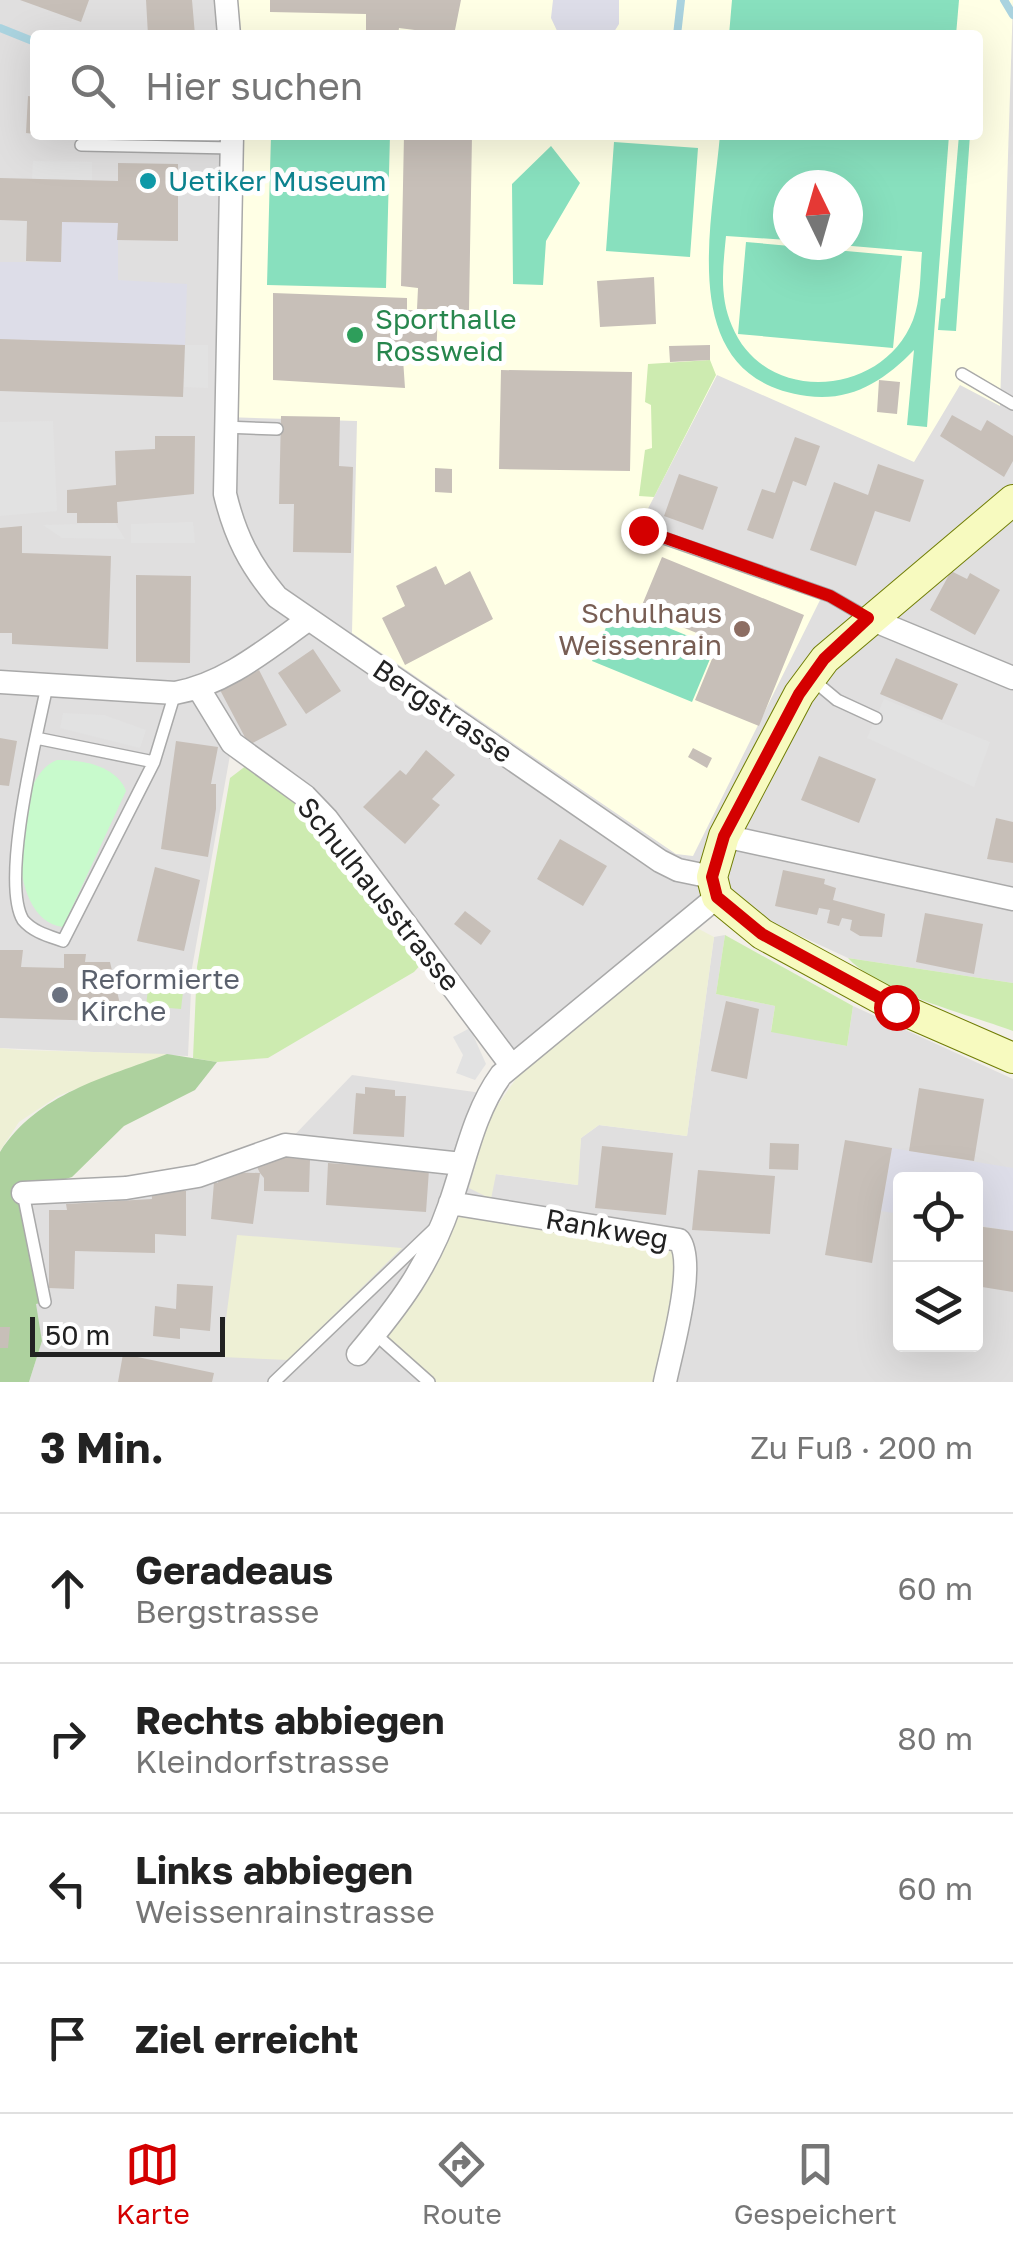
<!DOCTYPE html>
<html lang="de">
<meta charset="utf-8">
<style>
:root{--surface:#fff;--page:#f6f6f6;--text:#222;--muted:#767676;--line:#e0e0e0;--accent:#d40000}
body{margin:0;font-family:"Golos Text",sans-serif;background:var(--page);color:var(--text)}
.controls{position:absolute;right:30px;bottom:30px;display:grid;overflow:hidden;border-radius:10px;box-shadow:0 10px 40px #0002}
.controls button{width:90px;height:90px;display:grid;place-items:center;padding:0;border:0;border-bottom:2px solid var(--line);background:var(--surface);color:var(--text);font:50px sans-serif}
.compass{position:absolute;left:773px;top:170px;width:90px;height:90px;border-radius:50%;background:var(--surface);box-shadow:0 10px 40px #0002;rotate:355deg}
.scale{position:absolute;left:30px;bottom:25px;width:195px;box-sizing:border-box;padding-left:10px;border:5px solid #222;border-top:0;font-size:28px;line-height:35px;white-space:nowrap;color:#222;-webkit-text-stroke:8px #fff;paint-order:stroke}
.stop{position:absolute;width:30px;height:30px;margin:-22px;border:8px solid #d40000;border-radius:50%;background:#fff}
.stop.end{background:#d40000;border-color:#fff;box-shadow:0 2px 10px #0008}
.list{margin:0;padding:0;list-style:none}
h2{display:flex;justify-content:space-between;align-items:center;height:130px;margin:0;padding:0 40px;font-size:42px}
h2 small{font-size:32px;font-weight:400;color:var(--muted)}
.list li{display:grid;grid-template-columns:65px 1fr auto;gap:30px;align-items:center;box-sizing:border-box;height:150px;padding:0 40px;border-top:2px solid var(--line)}
.list b{display:block;font-size:38px;white-space:nowrap}
.list p{margin:0;font-size:32px;white-space:nowrap;color:var(--muted)}
.list em{font-size:32px;font-style:normal;color:var(--muted)}
.icon{flex:none;width:55px;height:55px;fill:none;stroke:currentColor;stroke-width:2;stroke-linecap:round;stroke-linejoin:round}
.map{position:relative;flex:none;width:1013px;height:1382px;overflow:hidden}
.search{position:absolute;background:var(--surface);box-shadow:0 10px 40px #0002;left:30px;right:30px;top:30px;height:110px;display:flex;align-items:center;gap:25px;box-sizing:border-box;padding:0 35px;border-radius:10px;color:var(--muted);font-size:38px}
.sheet{height:730px;background:var(--surface)}
nav{display:flex;justify-content:space-around;align-items:center;box-sizing:border-box;height:140px;border-top:2px solid var(--line);background:var(--surface);font-size:28px;color:var(--muted)}
nav a{display:grid;justify-items:center;gap:5px}
nav .on{color:var(--accent)}
.map>svg:first-child{display:block}
.residential{fill:#e0dfdf;fill-rule:evenodd}
.education{fill:#ffffe5;fill-rule:evenodd}
.farmland{fill:#eef0d5}
.grass{fill:#cdebb0}
.forest{fill:#add19e}
.park{fill:#c8facc}
.pitch{fill:#88e0be;fill-rule:evenodd}
.parking{fill:#e2e2e2}
.plaza{fill:#dddde8}
.lines{fill:none;stroke-linecap:round;stroke-linejoin:round}
.stream{stroke:#aad3df;stroke-width:8}
.building{fill:#c7bfb8}
.lane-casing{stroke:#a9a9a9;stroke-width:14}
.street-casing{stroke:#a9a9a9;stroke-width:25}
.secondary-casing{stroke:#707d05;stroke-width:32}
.lane{stroke:#fff;stroke-width:11}
.street{stroke:#fff;stroke-width:22}
.secondary{stroke:#f7fabf;stroke-width:30}
.route{stroke:#d40000;stroke-width:12}
.culture-dot{fill:#0f9aa8;stroke:#fff;stroke-width:4}
.leisure-dot{fill:#2e9e5b;stroke:#fff;stroke-width:4}
.education-dot{fill:#8d6e63;stroke:#fff;stroke-width:4}
.worship-dot{fill:#6b7280;stroke:#fff;stroke-width:4}
.labels{text-anchor:middle;stroke-width:10;stroke-linejoin:round;paint-order:stroke}
.culture-label{font-size:28px;fill:#0d838f;stroke:#fff;text-anchor:start}
.leisure-label{font-size:28px;fill:#27864d;stroke:#fff;text-anchor:start}
.education-label{font-size:28px;fill:#785e54;stroke:#fff;text-anchor:end}
.street-label{font-size:28px;fill:#222;stroke:#fff}
.worship-label{font-size:28px;fill:#5b616d;stroke:#fff;text-anchor:start}
</style>
<div class="map">
<svg width="1013" height="1382" viewBox="0 0 1013 1382">
<rect width="100%" height="100%" fill="#f2efe9"/>
<path class="residential" d="M0,0H1013V983L848,958L717,897L511,1065L232,744L192,968L188,1056L0,1048ZM35,35H978V135H35ZM788,185H848V245H788Z
M725,935L716,994L775,1006L771,1031L847,1046L853,1006L1013,1079V1382H671L697,1261L686,1251L429,1382H29L42,1341L35,1304L44,1302L23,1193L126,1188L285,1145L352,1075L489,1094L495,1174L577,1185L581,1138L599,1125L687,1136L714,937ZM900,1180H976V1344H900Z"/>
<path class="education" d="M226,0H1013L1000,406L960,385L914,462L717,375L638,528L823,594L693,856L676,854L352,633L357,421L225,417L232,135H978V35H229ZM788,185H848V245H788Z"/>
<path class="farmland" d="M697,928L714,937L687,1136L599,1125L581,1138L578,1185L496,1174L491,1199L469,1188L488,1119L529,1060Z
M0,1048L18,1050L167,1054L58,1096L19,1122L0,1151Z
M450,1203L679,1240L665,1382H429L375,1334Z
M237,1235L402,1248L288,1360L221,1357Z"/>
<path class="grass" d="M710,360L716,375L654,497L639,496L645,450L652,448L651,405L645,402L648,364Z
M247,765L295,798L322,826L425,960L414,972L268,1058L217,1062L193,1058L197,967L230,778Z
M725,935L853,1006L847,1046L771,1032L775,1006L716,994Z
M848,958L1013,983V1031C968,1014 880,993 848,958Z
M150,971L185,975L181,1009L146,1006Z"/>
<path class="forest" d="M167,1054L217,1062L195,1090L124,1126L72,1177L23,1193L45,1302L36,1304L42,1341L29,1382H0V1152C38,1093 104,1078 167,1054Z"/>
<path class="park" d="M57,760C81,759 117,766 126,791L63,927C2,920 11,776 57,760Z"/>
<path class="pitch" d="M732,0H959L956,35H729Z
M271,135H390L386,288L267,285Z
M720,135H949L927,427L907,425L914,350C884,381 851,402 807,396C674,378 712,227 720,135ZM788,185H848V245H840L922,252C920,275 921,299 913,320C883,397 765,406 732,326C719,296 723,267 726,236L788,240Z
M959,135H970L956,331L938,330L941,299L945,298Z
M614,142L698,148L690,257L606,251Z
M551,146L580,183L546,241L543,285L513,284L512,184Z
M746,242L902,256L893,348L738,334Z
M615,606L715,647L692,702L592,661Z"/>
<path class="parking" d="M33,161L92,162V180L32,179Z
M185,345H208V388L184,387Z
M53,421L57,511L0,516V422Z
M193,522L195,543H131V524Z
M115,523L125,539L62,538L43,525Z
M884,699L990,742L974,787L867,738Z
M63,713L104,715L146,730L140,748L60,728Z
M470,1028L486,1064L475,1080L456,1073L463,1055L453,1037Z"/>
<path class="plaza" d="M553,0H619V24L612,35H559L551,18Z
M62,222L118,223V280L187,284L185,345L0,339V262H61Z
M892,1148L1013,1168V1231L976,1225V1180H900V1214L881,1211Z"/>
<g class="lines">
<path class="stream" d="M1004,0L1013,15
M0,28L35,42
M677,35L681,0"/>
</g>
<path class="building" d="M20,0H89L81,22Z
M146,0H192L195,35H148Z
M270,0H461L454,35L399,28L398,35H375L366,33V14L270,12Z
M28,96L35,97V134L26,133Z
M404,135H472L469,310L417,309L418,288L401,286Z
M118,163L178,164V241L117,240L118,223L62,222L61,262L26,261L27,221L0,220V178L118,181Z
M654,277L656,324L600,327L597,281Z
M273,293L407,298V310L438,311L436,359H403L405,388L273,380Z
M0,339L185,345L183,397L0,391Z
M710,345V360L670,362L669,346Z
M501,370L632,372L630,471L499,469Z
M879,380L900,382L897,414L877,412Z
M952,415L981,431L987,420L1013,436V461L1004,477L940,436Z
M281,416L340,417L339,466L353,467L351,553L293,552L294,504H279Z
M155,436H195L194,494L117,502L118,523H77V513H67V490L116,485L115,451L155,449Z
M795,437L820,446L806,486L793,481L773,539L747,530L762,489L775,493Z
M878,464L924,480L910,522L875,511L856,566L810,550L834,482L868,495Z
M435,468L452,469V493L435,492Z
M679,474L718,487L703,530L664,516Z
M22,526V553L111,556L108,649L12,644V633H0V528Z
M662,557L804,615L759,726L695,700L719,642L640,610Z
M436,566L445,585L470,571L493,619L405,665L382,618L405,606L396,586Z
M951,571L967,579L970,573L1000,590L975,635L930,610Z
M136,575L191,576L190,663L136,662Z
M313,649L341,691L306,714L278,673Z
M896,658L958,684L942,720L880,694Z
M259,670L287,725L249,745L220,690Z
M0,738L17,741L9,786L0,785Z
M176,741L218,747L211,784H216V809L208,857L161,849Z
M693,748L712,758L707,768L688,757Z
M426,750L455,775L432,799L440,805L405,844L363,807L400,770L406,775Z
M819,756L876,779L859,823L801,800Z
M996,818L1013,822V863L987,859Z
M560,839L607,866L583,906L537,879Z
M155,867L200,880L184,951L137,941Z
M783,870L825,879L824,884L836,888L833,900L885,914L882,937L860,936L850,930L852,920L842,918L839,926L827,923L830,910L819,908L817,915L775,906Z
M465,911L491,931L481,945L454,924Z
M925,913L983,924L974,974L916,962Z
M0,950H23L21,967L64,968V954H86L85,962H110L120,1004L106,1021L0,1018Z
M726,1001L759,1009L747,1079L711,1071Z
M365,1087L395,1090V1096H406L404,1137L353,1134L356,1093L365,1094Z
M919,1088L984,1099L974,1161L909,1151Z
M845,1140L892,1148L872,1263L825,1255Z
M770,1143L799,1144L798,1170L769,1169Z
M602,1146L673,1153L666,1215L595,1208Z
M267,1157L310,1159L309,1192L264,1191V1178L260,1173L253,1224L211,1219L214,1182L218,1183L219,1172L260,1173L254,1161Z
M328,1163L429,1170L426,1212L326,1205Z
M698,1170L775,1176L770,1234L692,1230Z
M151,1188L186,1191V1236L155,1234V1253L75,1251L74,1289L49,1288V1210H67L66,1204L152,1199Z
M976,1226L1013,1231V1292L976,1286Z
M177,1284L213,1286L210,1331L180,1328V1339L153,1336L155,1306L176,1309Z
M0,1327H10L8,1348H0Z
M123,1354L214,1373L212,1382H118Z"/>
<g class="lines">
<defs>
<path id="lane" d="M81,145L232,148
M962,374L1013,404
M224,427L277,429
M638,529L830,596L868,618
M813,680L837,700L876,718
M47,686C37,735 0,881 23,920C33,932 49,936 63,941L154,762L175,693
M36,738L154,762
M23,1193L45,1302
M375,1334L429,1382
M274,1382L433,1230"/>
<path id="street" d="M226,0L229,35
M232,135L225,494C235,536 250,565 277,597L660,861L678,870L712,877
M868,618L1013,678
M0,682L175,693C226,684 268,648 309,619
M199,689L232,743L305,796L327,819L511,1065
M724,836L1013,899
M23,1193L126,1188L198,1176L285,1145L462,1164
M450,1203L679,1240C697,1263 671,1352 665,1382
M358,1354C400,1304 428,1267 450,1204C465,1161 474,1112 501,1075L717,897"/>
<path id="secondary" d="M1013,500L825,659L799,694L724,836L712,877L717,897L762,934L896,1007L1013,1058"/>
</defs>
<use href="#lane" class="lane-casing"/>
<use href="#street" class="street-casing"/>
<use href="#secondary" class="secondary-casing"/>
<use href="#lane" class="lane"/>
<use href="#street" class="street"/>
<use href="#secondary" class="secondary"/>
</g>
<g class="lines">
<path class="route" d="M643,530L830,596L868,618L824,659L799,694L724,836L712,877L717,897L762,934L896,1007"/>
</g>
<circle class="culture-dot" cx="148" cy="181" r="10"/>
<circle class="leisure-dot" cx="355" cy="335" r="10"/>
<circle class="education-dot" cx="742" cy="629" r="10"/>
<circle class="worship-dot" cx="60" cy="995" r="10"/>
<g class="labels">
<g class="culture-label">
<text x="168" y="191">Uetiker Museum</text>
</g>
<g class="leisure-label">
<text x="375" y="329">Sporthalle<tspan x="375" dy="32">Rossweid</tspan></text>
</g>
<g class="education-label">
<text x="722" y="623">Schulhaus<tspan x="722" dy="32">Weissenrain</tspan></text>
</g>
<g class="street-label">
<text transform="translate(443 711) rotate(34)" y="10">Bergstrasse</text>
<text transform="translate(379 894) rotate(51)" y="10">Schulhausstrasse</text>
<text transform="translate(607 1229) rotate(10)" y="10">Rankweg</text>
</g>
<g class="worship-label">
<text x="80" y="989">Reformierte<tspan x="80" dy="32">Kirche</tspan></text>
</g>
</g>
</svg>
<div class="controls">
<button><svg class="icon" aria-label="locate" viewBox="0 0 24 24"><circle cx="12" cy="12" r="6"/><path d="M12 2v4M12 18v4M2 12h4M18 12h4"/></svg></button>
<button><svg class="icon" aria-label="layers" viewBox="0 0 24 24"><path d="M12 4l9 5-9 5-9-5zM3 14l9 5 9-5"/></svg></button>
</div>
<svg class="compass" viewBox="-18 -18 36 36"><path d="M0-13l5 13h-10z" fill="#e53935"/><path d="M0 13l5-13h-10z" fill="#767676"/></svg>
<div class="scale">50 m</div>
<div class="stop" style="left:896px;top:1007px"></div>
<div class="stop end" style="left:643px;top:530px"></div>
<div class="search"><svg class="icon" aria-label="search" viewBox="0 0 24 24"><circle cx="10" cy="10" r="6"/><path d="M15 15l6 6"/></svg>Hier suchen</div>
</div>
<section class="sheet">
<h2>3 Min.<small>Zu Fuß · 200 m</small></h2>
<ul class="list">
<li><svg class="icon" aria-label="ahead" viewBox="0 0 24 24"><path d="M12 20V5M6 11l6-6 6 6"/></svg><div><b>Geradeaus</b><p>Bergstrasse</p></div><em>60 m</em></li>
<li><svg class="icon" aria-label="right" viewBox="0 0 24 24"><path d="M7 20v-9h11M14 6l5 5-5 5"/></svg><div><b>Rechts abbiegen</b><p>Kleindorfstrasse</p></div><em>80 m</em></li>
<li><svg class="icon" aria-label="left" viewBox="0 0 24 24"><path d="M17 20v-9H6M10 6l-5 5 5 5"/></svg><div><b>Links abbiegen</b><p>Weissenrainstrasse</p></div><em>60 m</em></li>
<li><svg class="icon" aria-label="arrive" viewBox="0 0 24 24"><path d="M6 21V4h12l-3 4 3 4H6"/></svg><div><b>Ziel erreicht</b></div></li>
</ul>
</section>
<nav>
<a class="on"><svg class="icon" aria-label="map" viewBox="0 0 24 24"><path d="M3 6l6-2 6 2 6-2v14l-6 2-6-2-6 2zM9 4v14M15 6v14"/></svg>Karte</a>
<a><svg class="icon" aria-label="directions" viewBox="0 0 24 24"><path d="M12 3l9 9-9 9-9-9zM9 14v-3h6M13 9l2 2-2 2"/></svg>Route</a>
<a><svg class="icon" aria-label="saved" viewBox="0 0 24 24"><path d="M7 4h10v16l-5-4-5 4z"/></svg>Gespeichert</a>
</nav>
